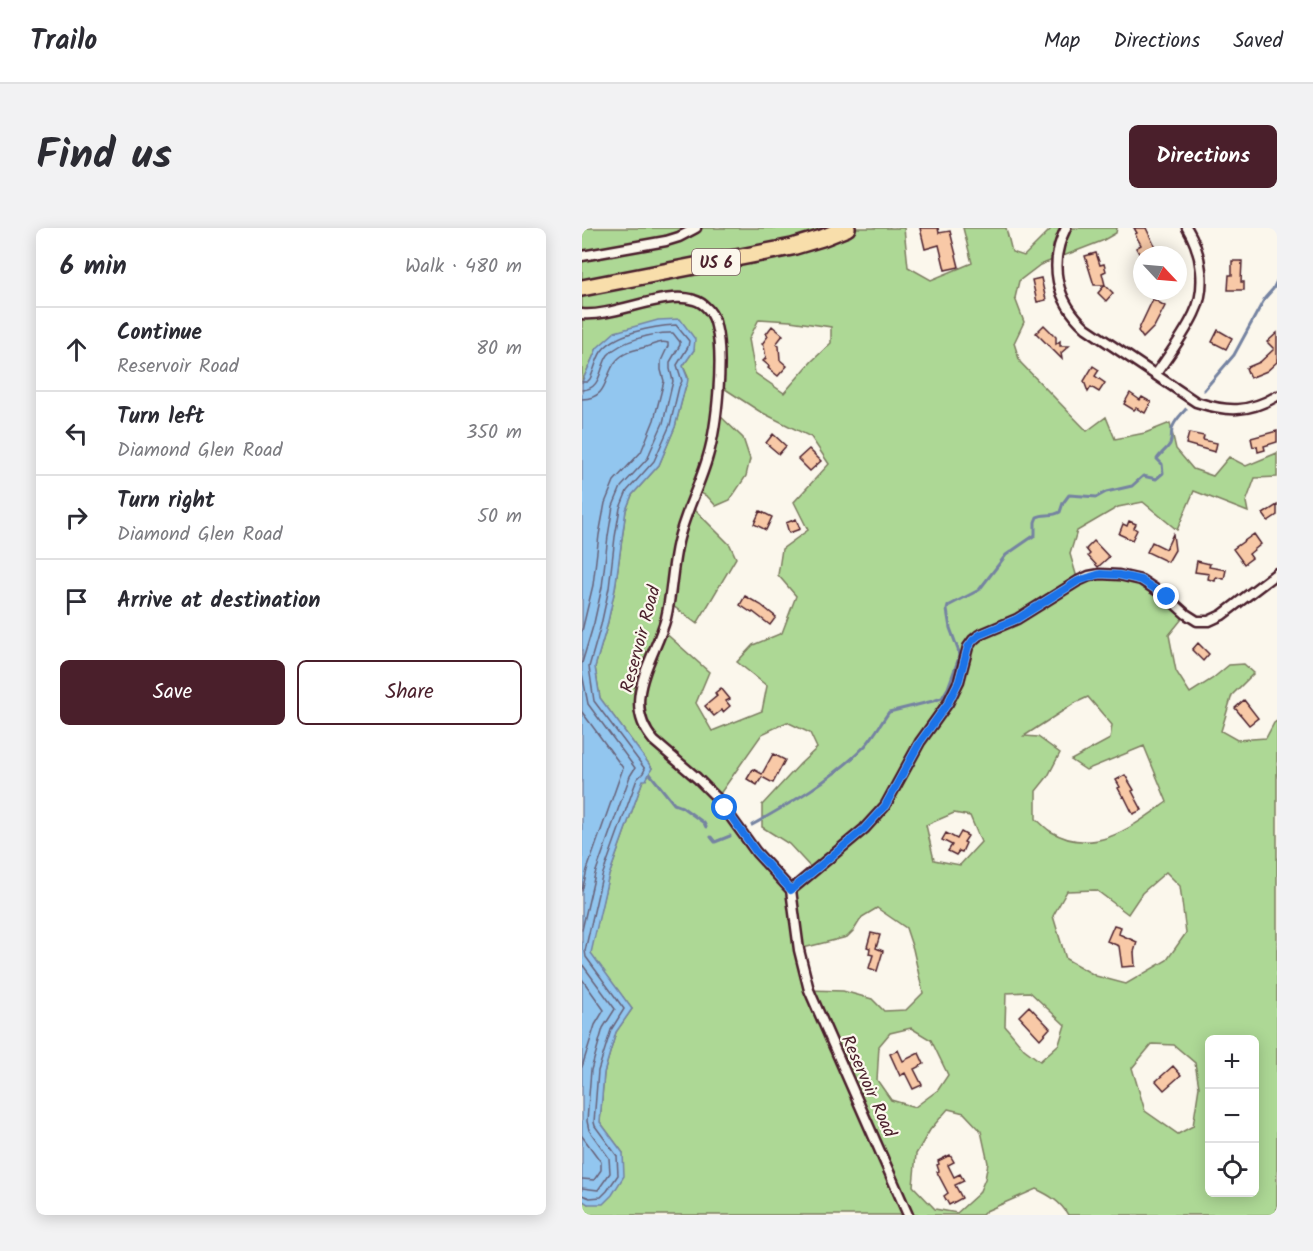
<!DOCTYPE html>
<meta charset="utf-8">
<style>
:root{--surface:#fff;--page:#f2f2f3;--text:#2b2b33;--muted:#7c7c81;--line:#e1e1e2;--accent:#4a1f2b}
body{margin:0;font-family:Kalam,sans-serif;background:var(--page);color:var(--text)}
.controls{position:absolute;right:18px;bottom:18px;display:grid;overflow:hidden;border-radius:9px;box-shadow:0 3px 15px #0003}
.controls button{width:54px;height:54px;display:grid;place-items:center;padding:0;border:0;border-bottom:2px solid var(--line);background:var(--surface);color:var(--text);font:30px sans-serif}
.compass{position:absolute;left:551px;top:18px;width:54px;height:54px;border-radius:50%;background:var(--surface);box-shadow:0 3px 15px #0003;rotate:116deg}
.stop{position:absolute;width:18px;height:18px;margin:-14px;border:4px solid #1a73e8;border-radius:50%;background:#fff}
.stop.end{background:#1a73e8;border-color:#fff;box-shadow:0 2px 6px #0008}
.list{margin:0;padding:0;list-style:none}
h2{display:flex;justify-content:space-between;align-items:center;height:78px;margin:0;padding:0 24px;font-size:26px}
h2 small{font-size:20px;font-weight:400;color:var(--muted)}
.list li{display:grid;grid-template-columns:39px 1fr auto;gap:18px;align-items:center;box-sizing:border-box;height:84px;padding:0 24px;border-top:2px solid var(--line)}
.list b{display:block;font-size:22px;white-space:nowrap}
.list p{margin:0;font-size:20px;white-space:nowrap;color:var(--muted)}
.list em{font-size:20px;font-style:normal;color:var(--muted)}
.actions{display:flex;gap:12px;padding:18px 24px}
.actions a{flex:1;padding:14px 0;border:2px solid var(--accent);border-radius:9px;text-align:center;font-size:21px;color:var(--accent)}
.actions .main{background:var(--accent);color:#fff}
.icon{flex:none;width:33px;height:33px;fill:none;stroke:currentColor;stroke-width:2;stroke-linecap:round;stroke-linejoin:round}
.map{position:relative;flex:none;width:695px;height:987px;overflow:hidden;border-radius:9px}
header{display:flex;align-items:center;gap:36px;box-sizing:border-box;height:84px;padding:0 30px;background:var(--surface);border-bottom:2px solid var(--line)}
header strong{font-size:28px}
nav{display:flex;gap:33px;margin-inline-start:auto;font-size:21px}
.intro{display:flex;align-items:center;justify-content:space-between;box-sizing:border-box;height:144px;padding:0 36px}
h1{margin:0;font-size:42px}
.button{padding:15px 27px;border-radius:9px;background:var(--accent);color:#fff;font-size:21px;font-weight:700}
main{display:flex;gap:36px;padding:0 36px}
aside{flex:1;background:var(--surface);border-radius:9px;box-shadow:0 3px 15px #0003}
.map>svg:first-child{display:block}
.green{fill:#add895;stroke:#7c7c60;stroke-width:1.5;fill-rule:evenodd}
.water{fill:#92c6ef;stroke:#7583a1;stroke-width:1.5}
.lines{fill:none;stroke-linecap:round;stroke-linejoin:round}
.shore{stroke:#676279;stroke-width:1.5}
.stream{stroke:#7583a1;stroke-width:3}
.building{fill:#f8c9a7;stroke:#4a1f2b;stroke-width:1.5}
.street-casing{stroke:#4a1f2b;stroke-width:13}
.highway-casing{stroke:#4a1f2b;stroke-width:20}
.street{stroke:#fbf7ec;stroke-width:8}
.highway{stroke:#f8deab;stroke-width:15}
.route{stroke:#1a73e8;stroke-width:8}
.labels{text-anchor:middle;stroke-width:4.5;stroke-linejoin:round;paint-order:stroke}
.shield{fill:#fbf7ec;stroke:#7f6065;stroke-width:1.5}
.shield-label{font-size:16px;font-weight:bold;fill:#4a1f2b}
.street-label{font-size:18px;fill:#4a1f2b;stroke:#fbf7ec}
</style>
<header>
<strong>Trailo</strong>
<nav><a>Map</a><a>Directions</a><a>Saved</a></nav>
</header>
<div class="intro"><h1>Find us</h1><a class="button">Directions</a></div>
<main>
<aside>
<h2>6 min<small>Walk · 480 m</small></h2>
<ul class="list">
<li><svg class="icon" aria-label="ahead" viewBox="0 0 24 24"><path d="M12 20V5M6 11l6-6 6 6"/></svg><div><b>Continue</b><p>Reservoir Road</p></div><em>80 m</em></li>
<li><svg class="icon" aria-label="left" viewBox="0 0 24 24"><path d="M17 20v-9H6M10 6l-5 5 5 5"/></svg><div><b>Turn left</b><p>Diamond Glen Road</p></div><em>350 m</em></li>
<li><svg class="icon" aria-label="right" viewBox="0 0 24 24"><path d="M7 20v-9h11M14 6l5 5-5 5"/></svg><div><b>Turn right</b><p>Diamond Glen Road</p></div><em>50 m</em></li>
<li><svg class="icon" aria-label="arrive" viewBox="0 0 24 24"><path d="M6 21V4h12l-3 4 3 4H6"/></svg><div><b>Arrive at destination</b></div></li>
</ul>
<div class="actions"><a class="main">Save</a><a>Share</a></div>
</aside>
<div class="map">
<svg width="695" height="987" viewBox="0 0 695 987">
<rect width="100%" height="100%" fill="#fbf7ec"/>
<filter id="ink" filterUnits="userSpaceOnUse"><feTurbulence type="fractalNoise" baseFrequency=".0167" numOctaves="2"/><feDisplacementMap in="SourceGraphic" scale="12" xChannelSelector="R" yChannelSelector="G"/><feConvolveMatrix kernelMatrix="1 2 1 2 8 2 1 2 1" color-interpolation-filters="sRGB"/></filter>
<g filter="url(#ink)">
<path class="green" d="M0,0H322L326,39L349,52L390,35L381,0H424L430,24L442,28L470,0H535L534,5L520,13L458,37L437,53L433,70L442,94L432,115L438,134L505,203L524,189L533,211L563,205L588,195L594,221L611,241L631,248L647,229L664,238L695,225V249L673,250L664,274L666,284L612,263L595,302L561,274L536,279L495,303L488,326L496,353L507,348L559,352L604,386L587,407L594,443L608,465L630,451L647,437L662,436L672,445L650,467L639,503L655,512L684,510L692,495L695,493V987H486C479,974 467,967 454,961L404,983L400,987H0V972L6,976L41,925L18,894L22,845L34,804L50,781L8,725L26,650L61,552L70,540L18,470L13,439L25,398L33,361L44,282L50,267L77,237L93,199L106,149L101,138L112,122L15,120L0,154ZM177,91L208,93L249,99V115L230,133L202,165L173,145L167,111ZM137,157L177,183L229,209L247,236L212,274L226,302L200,321L196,347L214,368L200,405L171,417L155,434L185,458L180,483L130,503L114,475L127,444L80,402L87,375L115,396L154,330L148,317L108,277L114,262L126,269L134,278L148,272L164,248L168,231L161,210L134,184ZM506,469L530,497L528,511L489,532L504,542L562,518L585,574C550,599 512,630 468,603C463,600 459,595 454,591V563L466,548L478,525L456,509L442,508L493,475ZM205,494L228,505L235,520L218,536L180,577V599L207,616L232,643L209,662L135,570L180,506ZM372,585L388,588L399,614L378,637L352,632L344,597ZM584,644L598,658L604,705L585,732L544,756L514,748L484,731L471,688L485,663L514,662L546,686L560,665ZM295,680L324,700L331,721L341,765L324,782L302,783L290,771L261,763L227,762L217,721L265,709L272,702L280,689ZM448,764L483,797L477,816L458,833L442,821L423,798L424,765ZM329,800L349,812L366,847L356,862L333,879L309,872L295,852L297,818L308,805ZM628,812H672V964H628ZM570,816L592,817L613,835L617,859L611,898L596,906L563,883L550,840ZM366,881L382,885L399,903L406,935L403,951L397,965L375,985L353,981L331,958L334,926L348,902Z"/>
<path class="water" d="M98,91L113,111L112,122L101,138C104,148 109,151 103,160L93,199L77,237L50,267L44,282L33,361L25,398L13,439L18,470L70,540L64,552H61L26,650L9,725L50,781L34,804L22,845L18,894L41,925L42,948L30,967L21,976H6L0,972V154L15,120L33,104L76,92Z"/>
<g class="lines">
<path class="shore" d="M0,154H5L8,151C12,143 14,132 19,124C32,105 72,98 94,97L107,113L106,119L95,137L100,153L97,159L88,197L72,233L45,263L38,280L33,309L27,360L19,397L7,439L12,473L63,541L61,545L55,551L20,648L3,723L4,729L42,781L29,802L16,843L12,894L13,898L35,928L36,947L25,963L19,969L8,970L0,967
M0,162C20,161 17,140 26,127C38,113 73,104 91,105L98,114V117L88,134V141L91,153L81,195L68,224L66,230L39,259L31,278L26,308L20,359L12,395L0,435
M0,171C28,170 21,147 35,132C42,124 53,122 64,119C72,116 79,113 86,115V118L79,133V142L82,153L72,192L59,224L32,253L23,275L17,307L11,357L0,403
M0,445L6,476L53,540L48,548L13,646L0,702
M0,484L41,540L5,642L0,663
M0,736L33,781L21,800L9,842L5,893L7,902L27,930L28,945L16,962L0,960
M0,751L22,782L13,797L0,839
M0,908L19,934V942L12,952L0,951"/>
<path class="stream" d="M622,162L652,127L683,70L691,61L695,53
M68,546L92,576L100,579L122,595L124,599
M170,597C209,575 251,551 283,518C292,508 299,495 307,484L351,473L360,470L366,460L378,427L368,400L365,382L366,378L397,362L424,327L453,307V294L455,289C462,285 470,289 478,284L481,275L487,267L515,269L524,264L550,258L561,248L574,251L581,245L580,236L575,231C579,225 585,221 588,216C590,211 589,207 590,201C592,193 599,187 604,181
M129,609L133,614L148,608"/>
</g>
<path class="building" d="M338,0H356L357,5L368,3L377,39L363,42L357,17L343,21Z
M552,0H564L577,27H558L554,20L559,17L553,6L555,5Z
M514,25L518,37L522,36L524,43L520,45L523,57H512L503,28Z
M650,33H660L659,54H662V62H646L647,47H650Z
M459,50L464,72L455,74L450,52Z
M523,57L531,65L524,73L516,65Z
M571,71L583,78L572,99L561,110L556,103Z
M462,97L474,109V116L478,113V118H487L479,125L480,131L454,105Z
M190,98L201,107L194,116L197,118L198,132L205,138L196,148L186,140L187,138L181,133L184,130L182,118L180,116L186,108L184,106Z
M636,102L650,110L644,121L630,114Z
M695,105V134L685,143L668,150L664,140L678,134L692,121L685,114Z
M511,138L517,142L513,148L523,155L517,164L509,159L506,164L502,153Z
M548,165L558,172L560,169L569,174L563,185L554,180L552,182L542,176Z
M695,203V214L682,218L683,222L676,224L675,218L671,219L669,210Z
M607,205L622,208L621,212L635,215L633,224L604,216Z
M191,206L204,218L197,226L184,215Z
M227,221L239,233L228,243L216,231Z
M695,277V287L686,293L681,286Z
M178,283L190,289L184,302L172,296Z
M214,291L218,301L207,305L204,295Z
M547,293L554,296L552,300L555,302L550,312L537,306L541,296L545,298Z
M591,306L593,322L586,334L565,324L570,314L584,321Z
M672,306L679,316L667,326L670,330L662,336L651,321Z
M512,313L527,329L516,339L506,328L508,326L504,321Z
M615,333L628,336L627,339L644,342L642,351L634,349L633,353L626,351L627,346L613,344Z
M163,368L179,377L194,389L188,397L171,384L170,385L158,377Z
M616,415L627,426L621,433L610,422Z
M139,460L148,471L144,473L148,478L141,484L140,482L132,488L123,478L135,468L133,465Z
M662,472L676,490L667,497L653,480Z
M191,526L203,532L191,555L180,549L175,557L165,551L171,541L180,546Z
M543,547L552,562L550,563L560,582L551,586L542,568L541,569L536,560L538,559L534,552Z
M379,604L386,608L382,614L384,615L380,624L377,623L374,627L366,623L370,617L360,612L364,605L375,611Z
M532,697L539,699L537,706L555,714L552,724L553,738L540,739L537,718L525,713Z
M289,705L298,707L294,720L301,723L295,743L287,740L291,727L287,726L288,720L285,719Z
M447,778L468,800L458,811L437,788Z
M316,822L321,833L337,825L342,836L332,841L340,857L331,861L323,845L318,848L308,826Z
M591,838L599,847L582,862L574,853Z
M368,927L372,934L366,937L372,949L378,946L382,953L373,957L380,970L367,977L362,968L366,965L355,944L357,943L355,937L357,936L356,933Z"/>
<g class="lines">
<defs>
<path id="street" d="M484,0C466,36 474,73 504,100L614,174C645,184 666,185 695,168
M0,28L84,13L97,9L114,0
M0,86C32,89 83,62 112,72C123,75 132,86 134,98C142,129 135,198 126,228C118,257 103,284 96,314C90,339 90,365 84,390C73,431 37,473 72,513L115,550L135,570L174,624L209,662L217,722L227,762L326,987
M574,146C587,127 602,107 612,86C625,60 620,25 605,0
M209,662L282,601L303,578L338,514L366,475L377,453L386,419L391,412L397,407L435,391L496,353L507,348L518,346L537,347L559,352L585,369L604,386L615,393H627L640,387L695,345"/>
<path id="highway" d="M0,60L210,19L240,10L265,0"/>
</defs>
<use href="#street" class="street-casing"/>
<use href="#highway" class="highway-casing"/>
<use href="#street" class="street"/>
<use href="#highway" class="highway"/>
</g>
</g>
<g class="lines" filter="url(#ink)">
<path class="route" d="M143,580L174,624L209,662L282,601L303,578L338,514L366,475L377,453L386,419L391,412L397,407L435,391L496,353L518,346L537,347L559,352L585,369"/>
</g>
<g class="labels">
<rect class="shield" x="110" y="21" width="48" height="26" rx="4.5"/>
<g class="shield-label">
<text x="134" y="40">US 6</text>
</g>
<g class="street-label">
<text transform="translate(58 411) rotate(-75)" y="6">Reservoir Road</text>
<text transform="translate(287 858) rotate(66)" y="6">Reservoir Road</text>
</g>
</g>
</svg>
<div class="controls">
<button>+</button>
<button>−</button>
<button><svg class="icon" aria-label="locate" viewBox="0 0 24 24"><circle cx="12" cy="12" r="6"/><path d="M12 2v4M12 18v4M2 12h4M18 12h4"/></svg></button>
</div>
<svg class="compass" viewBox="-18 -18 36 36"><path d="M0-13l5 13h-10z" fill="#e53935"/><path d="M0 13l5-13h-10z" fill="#7c7c81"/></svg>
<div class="stop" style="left:143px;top:580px"></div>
<div class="stop end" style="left:585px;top:369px"></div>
</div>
</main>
